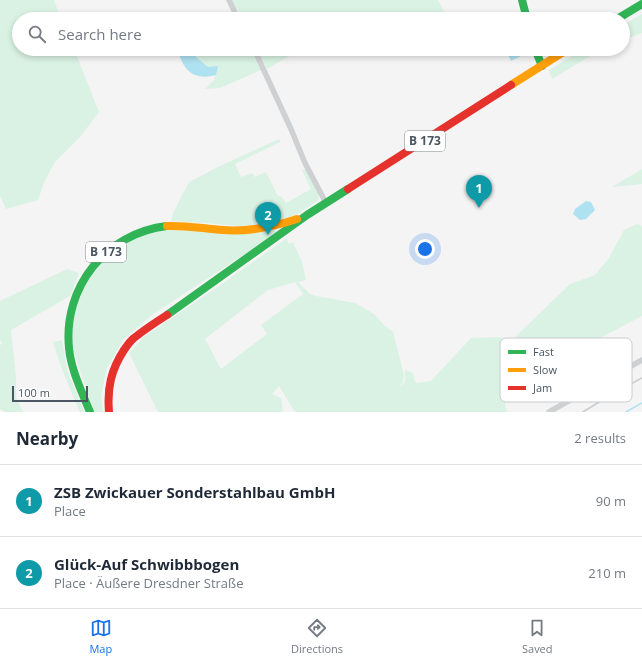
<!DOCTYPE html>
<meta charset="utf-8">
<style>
:root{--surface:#fff;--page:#f2f2f3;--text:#1f2937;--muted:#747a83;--line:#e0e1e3;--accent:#1a73e8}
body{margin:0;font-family:"Open Sans",sans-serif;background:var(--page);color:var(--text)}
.scale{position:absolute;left:12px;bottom:10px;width:76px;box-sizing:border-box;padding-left:4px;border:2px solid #4a5661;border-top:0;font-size:11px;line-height:14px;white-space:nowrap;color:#4a5661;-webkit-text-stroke:3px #fff;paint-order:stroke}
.you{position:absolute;left:425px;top:249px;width:14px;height:14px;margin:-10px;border:3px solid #fff;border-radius:50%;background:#1a73e8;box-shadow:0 0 0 6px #1a73e833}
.badge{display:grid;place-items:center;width:26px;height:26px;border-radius:50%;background:var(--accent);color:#fff;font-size:13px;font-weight:700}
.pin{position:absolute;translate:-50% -33px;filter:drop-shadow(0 1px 2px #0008)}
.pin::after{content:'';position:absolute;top:21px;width:14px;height:12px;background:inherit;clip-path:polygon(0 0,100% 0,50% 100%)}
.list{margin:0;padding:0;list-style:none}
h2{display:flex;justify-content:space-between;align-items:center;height:52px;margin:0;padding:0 16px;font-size:17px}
h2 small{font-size:13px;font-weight:400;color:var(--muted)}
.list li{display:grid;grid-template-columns:26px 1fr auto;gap:12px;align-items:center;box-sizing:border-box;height:72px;padding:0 16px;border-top:1px solid var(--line)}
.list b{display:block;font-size:15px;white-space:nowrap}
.list p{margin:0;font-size:13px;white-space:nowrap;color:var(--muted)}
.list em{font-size:13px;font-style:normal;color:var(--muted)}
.icon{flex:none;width:22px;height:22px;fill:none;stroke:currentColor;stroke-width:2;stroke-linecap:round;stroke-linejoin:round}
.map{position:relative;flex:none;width:642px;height:412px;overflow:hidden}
.search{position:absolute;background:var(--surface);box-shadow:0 2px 6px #0003;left:12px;right:12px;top:12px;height:44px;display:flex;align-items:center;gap:10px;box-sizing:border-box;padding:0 14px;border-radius:22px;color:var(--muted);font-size:15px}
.sheet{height:196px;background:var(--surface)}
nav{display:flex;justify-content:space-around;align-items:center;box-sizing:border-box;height:56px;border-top:1px solid var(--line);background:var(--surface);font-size:11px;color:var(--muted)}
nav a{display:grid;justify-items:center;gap:2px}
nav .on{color:var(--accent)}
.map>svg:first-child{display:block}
.green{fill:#d9f2e3;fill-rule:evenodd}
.water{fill:#aee2f0}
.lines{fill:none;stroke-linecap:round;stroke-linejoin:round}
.stream{stroke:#aee2f0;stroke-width:1.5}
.street{stroke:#ced0d2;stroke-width:5.5}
.fast{stroke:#30b455;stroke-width:8}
.slow{stroke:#ff9f0a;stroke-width:8}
.jam{stroke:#e5322d;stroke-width:8}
.rail{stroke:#c9cacc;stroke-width:1.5}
.labels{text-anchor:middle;stroke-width:3.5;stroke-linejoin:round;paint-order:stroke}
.shield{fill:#fff;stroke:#808990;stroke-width:1}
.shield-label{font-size:12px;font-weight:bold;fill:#4a5661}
.key{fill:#fff;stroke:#c9ccd0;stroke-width:1}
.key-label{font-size:11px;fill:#4a5661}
</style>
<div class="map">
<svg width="642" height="412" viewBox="0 0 642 412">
<rect width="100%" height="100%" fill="#f4f4f4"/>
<path class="green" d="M0,0H54L61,19H19V49H74L99,112L80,137L55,162L45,180L38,200L6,209L0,196Z
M231,0H438L444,12L423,19H243Z
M642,14V33L623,40V25Z
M191,49H250L261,70L220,88L205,89L214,80L218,66L208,67L196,57Z
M257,49H306L291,55L267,69Z
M584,49H602L552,79L549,70Z
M279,139L280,142L235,164L241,177L252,173L255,177L266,172L278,196H281L286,203L311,189L302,170L307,169L319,193L318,201L295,215L271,224L237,226L207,223L171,221L173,213L189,182L220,166Z
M642,169V184L612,187Z
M637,224L642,226V316L579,349L587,363L561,378L534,372L509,387L505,407L508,412H295L279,386L272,394L281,398L283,412H158L129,353L144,337L213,290L287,238L288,244L293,242L302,262L306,280L298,282L310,294L316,296L355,303L374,314L385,326L393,332L404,375L403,382L398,388L405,382V370L413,373L415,382L418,383L431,381L471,338L500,337L511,341L570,284L595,275L609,258L624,230ZM295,282L303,294L261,325L267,334L221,369L205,339L268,290Z
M175,230L258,232L275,230L277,233L153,314L123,340L107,368L101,395L103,412H94L74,352L72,337L73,323L78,301L87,280L108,255L137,236L155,231Z
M67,269L79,273L70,296L11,330L16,376V398L23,412H5L0,409V345L2,344L0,340V301Z
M62,340L67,370L84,412H80C70,389 60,366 53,342Z"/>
<path class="water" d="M178,49H191L196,57L208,67L218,66L216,75C194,81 182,70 178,49Z
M508,49H528L529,52L511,61L506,50Z
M586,201L591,202L595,210L586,219L580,220L573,214L575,209Z"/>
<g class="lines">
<path class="stream" d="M626,412L642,403"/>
<path class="street" d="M229,0L238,19
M254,49L291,129L305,163L326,203
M549,412L642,360"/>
<path class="fast" d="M522,0L527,19
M617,19L642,4
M535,49L542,66
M167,315L307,215L348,189
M90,412C82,392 71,370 69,348C63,287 106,233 167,226"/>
<path class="slow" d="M511,85L568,49
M167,226C186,225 205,229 223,230C249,232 273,227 297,219"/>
<path class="jam" d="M348,189L511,85
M109,412C107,388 111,370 124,350C127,346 130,341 134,338C144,330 156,322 167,315"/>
<path class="rail" d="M583,412L612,394L642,378"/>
</g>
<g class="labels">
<g class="shield">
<rect x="405" y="131" width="40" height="20" rx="3"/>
<rect x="86" y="242" width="40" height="20" rx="3"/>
</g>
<g class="shield-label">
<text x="425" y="145">B 173</text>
<text x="106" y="256">B 173</text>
</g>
</g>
<rect x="500" y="338" width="132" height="64" rx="6" class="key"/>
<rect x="508" y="350" width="18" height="4" fill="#30b455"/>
<rect x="508" y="368" width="18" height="4" fill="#ff9f0a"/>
<rect x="508" y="386" width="18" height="4" fill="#e5322d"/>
<g class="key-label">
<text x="533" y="356">Fast</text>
<text x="533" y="374">Slow</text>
<text x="533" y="392">Jam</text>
</g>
</svg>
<div class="scale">100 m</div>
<div class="you"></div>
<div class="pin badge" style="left:479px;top:208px;background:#0f9aa8">1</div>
<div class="pin badge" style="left:268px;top:235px;background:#0f9aa8">2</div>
<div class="search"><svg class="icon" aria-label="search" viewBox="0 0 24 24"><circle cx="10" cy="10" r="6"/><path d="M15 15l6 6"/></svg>Search here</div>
</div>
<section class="sheet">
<h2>Nearby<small>2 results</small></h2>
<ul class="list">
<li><span class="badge" style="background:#0f9aa8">1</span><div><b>ZSB Zwickauer Sonderstahlbau GmbH</b><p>Place</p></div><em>90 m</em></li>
<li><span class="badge" style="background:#0f9aa8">2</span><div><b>Glück-Auf Schwibbbogen</b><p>Place · Äußere Dresdner Straße</p></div><em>210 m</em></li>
</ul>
</section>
<nav>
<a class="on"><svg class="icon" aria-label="map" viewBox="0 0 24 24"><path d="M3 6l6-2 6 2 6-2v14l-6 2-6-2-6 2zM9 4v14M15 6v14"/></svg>Map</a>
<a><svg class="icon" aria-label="directions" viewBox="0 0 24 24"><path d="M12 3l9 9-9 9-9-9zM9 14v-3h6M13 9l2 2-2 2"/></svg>Directions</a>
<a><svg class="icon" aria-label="saved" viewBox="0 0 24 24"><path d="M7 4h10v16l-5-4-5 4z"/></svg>Saved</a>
</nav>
